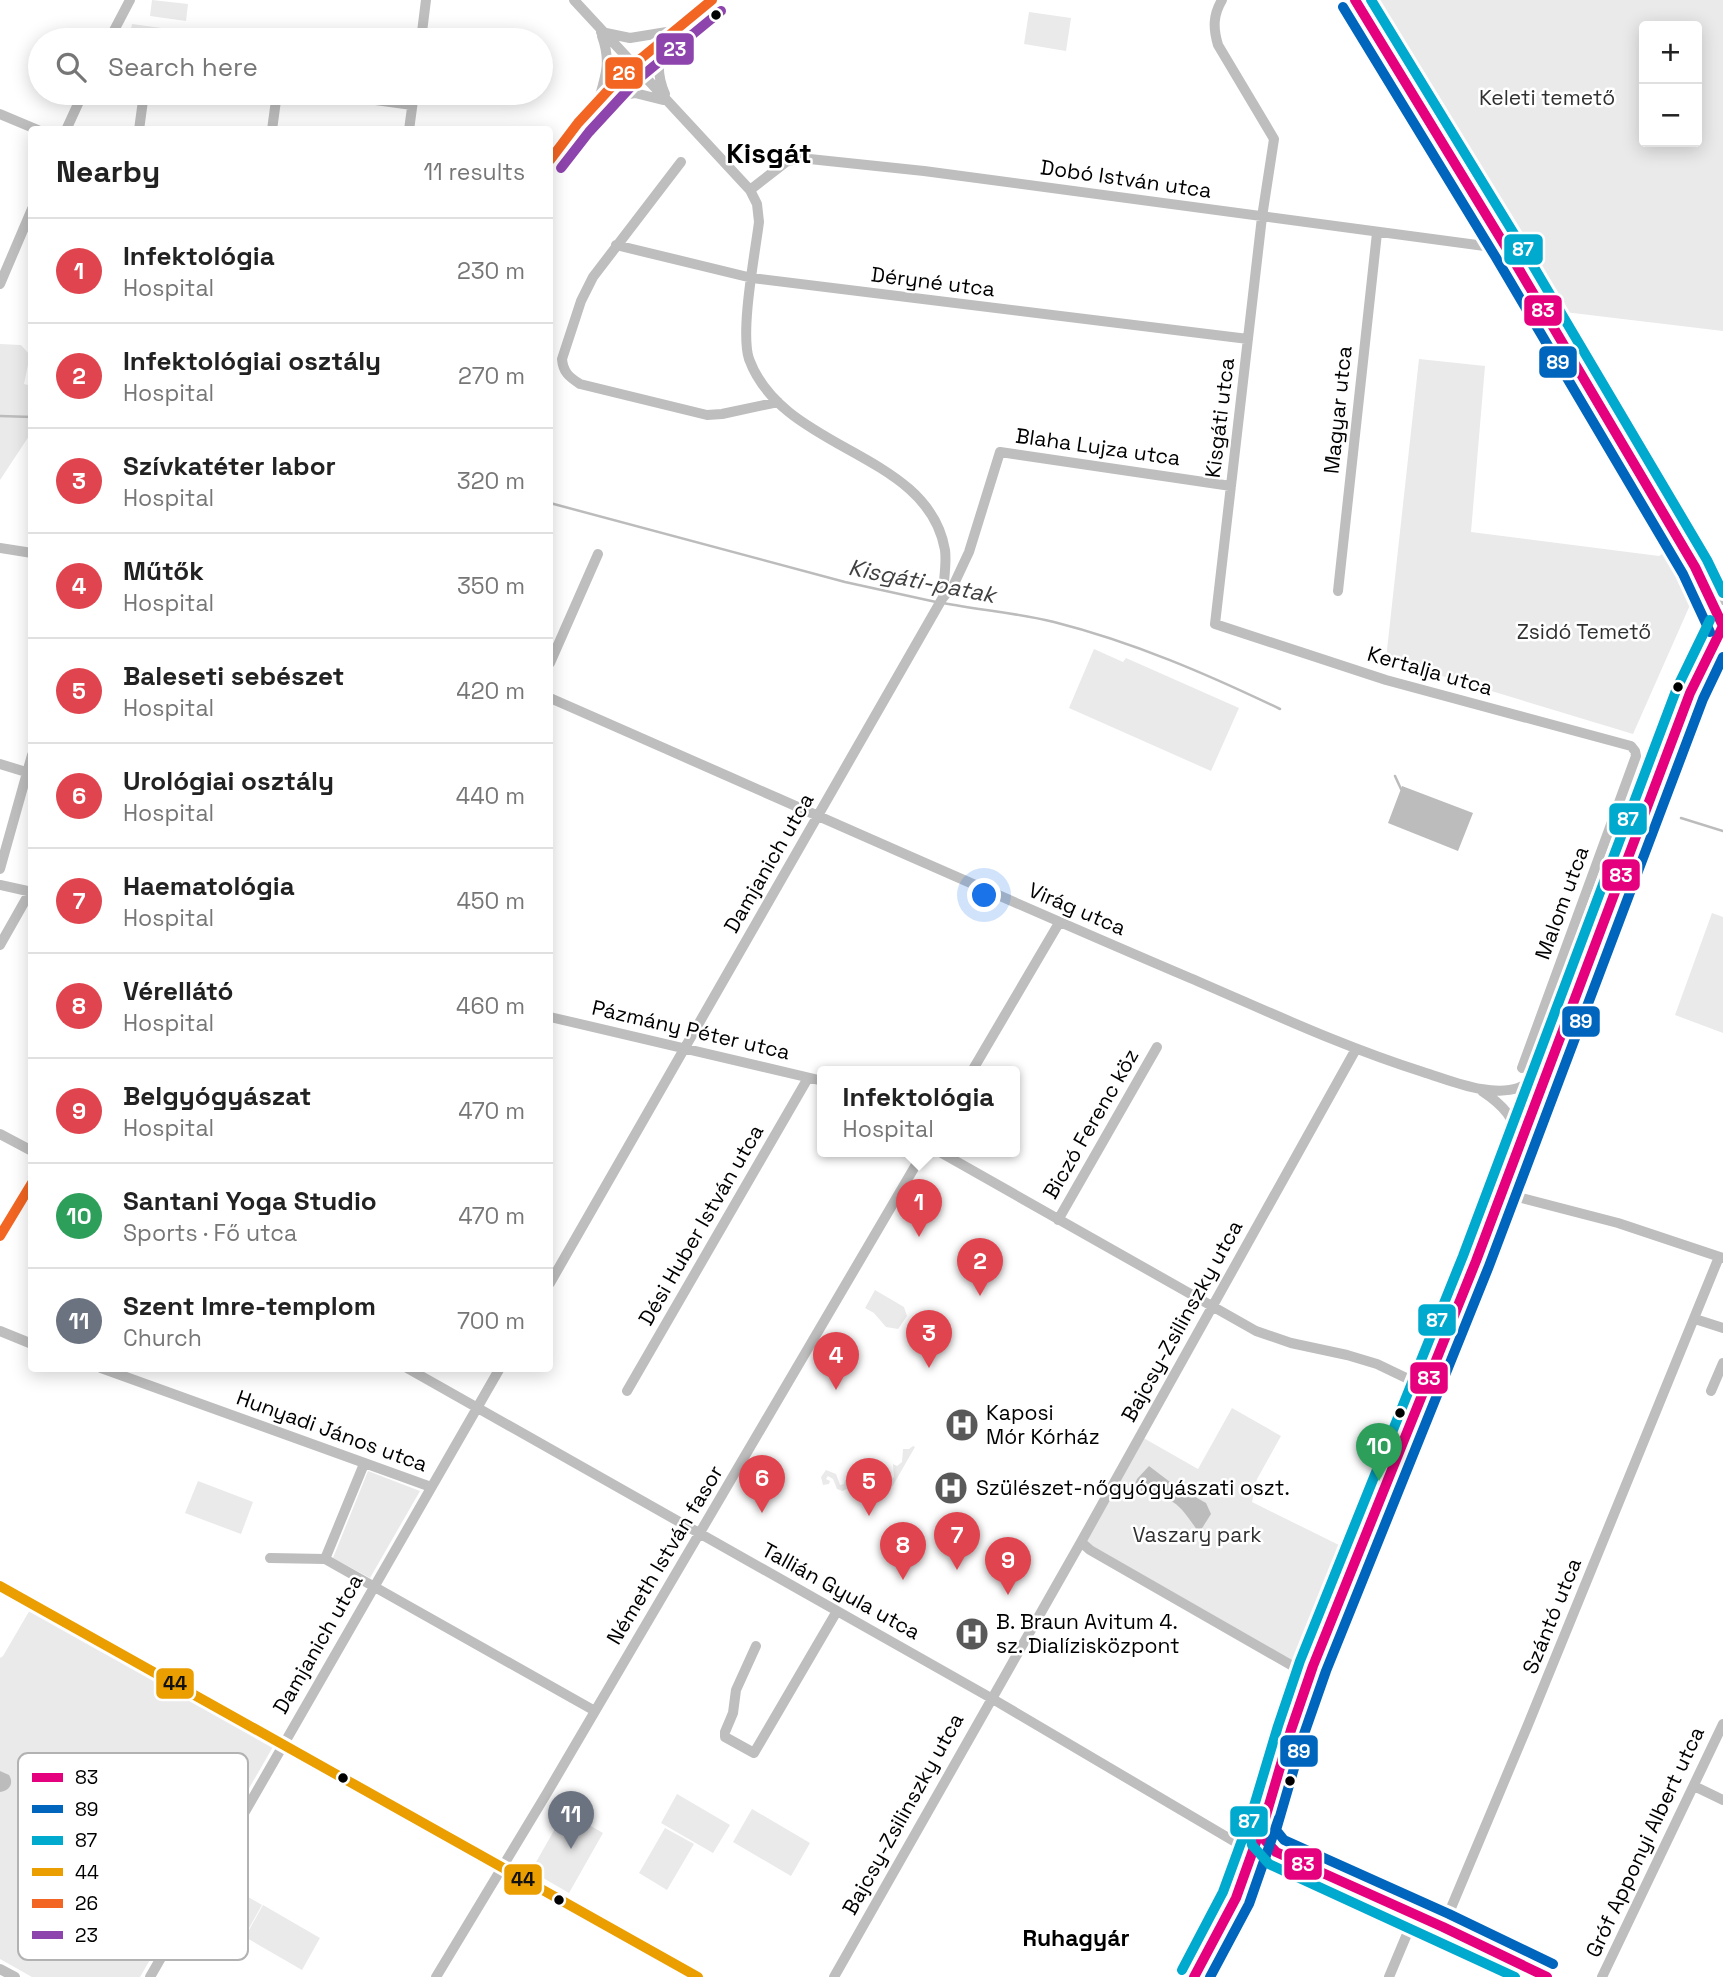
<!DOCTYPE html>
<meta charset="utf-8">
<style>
:root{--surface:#fff;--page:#f2f2f2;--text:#222;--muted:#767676;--line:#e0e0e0;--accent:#b45309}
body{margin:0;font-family:"Space Grotesk",sans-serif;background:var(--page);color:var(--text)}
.controls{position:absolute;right:21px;top:21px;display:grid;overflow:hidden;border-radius:7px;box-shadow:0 4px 18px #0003}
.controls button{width:63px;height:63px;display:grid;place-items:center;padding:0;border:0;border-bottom:2px solid var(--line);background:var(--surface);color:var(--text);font:35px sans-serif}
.you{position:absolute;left:985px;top:896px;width:24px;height:24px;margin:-18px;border:5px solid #fff;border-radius:50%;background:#1a73e8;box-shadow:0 0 0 10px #1a73e833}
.badge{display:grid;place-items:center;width:46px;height:46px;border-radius:50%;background:var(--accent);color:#fff;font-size:23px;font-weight:700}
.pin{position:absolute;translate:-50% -58px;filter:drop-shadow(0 2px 4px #0008)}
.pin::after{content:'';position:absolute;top:37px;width:24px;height:21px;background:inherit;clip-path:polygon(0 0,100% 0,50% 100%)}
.popup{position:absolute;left:817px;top:1066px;width:203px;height:91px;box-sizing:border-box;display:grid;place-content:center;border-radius:7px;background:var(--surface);filter:drop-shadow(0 2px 5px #0005);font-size:23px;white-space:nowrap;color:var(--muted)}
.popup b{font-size:26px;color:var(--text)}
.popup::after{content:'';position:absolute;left:50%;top:100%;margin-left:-14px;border:14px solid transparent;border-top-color:var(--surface)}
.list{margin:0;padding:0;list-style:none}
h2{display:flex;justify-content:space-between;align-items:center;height:91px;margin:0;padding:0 28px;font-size:30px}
h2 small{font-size:23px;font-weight:400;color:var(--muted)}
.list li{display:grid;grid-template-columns:46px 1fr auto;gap:21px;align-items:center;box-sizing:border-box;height:105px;padding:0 28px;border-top:2px solid var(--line)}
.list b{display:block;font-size:26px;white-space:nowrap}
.list p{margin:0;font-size:23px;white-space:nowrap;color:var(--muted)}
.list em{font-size:23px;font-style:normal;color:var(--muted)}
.icon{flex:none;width:38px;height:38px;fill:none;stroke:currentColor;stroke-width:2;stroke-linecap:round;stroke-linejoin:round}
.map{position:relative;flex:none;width:1723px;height:1977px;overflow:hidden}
.search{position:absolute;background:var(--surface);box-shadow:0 4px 18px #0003;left:28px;top:28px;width:525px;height:77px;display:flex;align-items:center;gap:18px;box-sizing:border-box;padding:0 24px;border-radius:38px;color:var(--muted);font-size:26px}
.panel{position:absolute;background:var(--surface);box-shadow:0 4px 18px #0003;left:28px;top:126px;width:525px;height:1246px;border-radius:7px}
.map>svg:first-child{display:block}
.green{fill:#eaeaea;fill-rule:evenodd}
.water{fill:#bcbcbc}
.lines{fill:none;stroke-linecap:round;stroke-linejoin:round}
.stream{stroke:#bcbcbc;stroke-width:2.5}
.minor{stroke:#bebebe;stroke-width:10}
.major{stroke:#bdbdbd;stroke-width:14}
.bus-1-casing{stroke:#fff;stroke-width:16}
.bus-2-casing{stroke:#fff;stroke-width:16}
.bus-3-casing{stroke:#fff;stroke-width:16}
.bus-4-casing{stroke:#fff;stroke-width:16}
.bus-5-casing{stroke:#fff;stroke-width:16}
.bus-6-casing{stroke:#fff;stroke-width:16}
.bus-1{stroke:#e5007d;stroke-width:10}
.bus-2{stroke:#0065bd;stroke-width:10}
.bus-3{stroke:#00a9ce;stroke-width:10}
.bus-4{stroke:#eb9e00;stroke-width:10}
.bus-5{stroke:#f26522;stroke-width:10}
.bus-6{stroke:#8e44ad;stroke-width:10}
.bus-dot{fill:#000;stroke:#fff;stroke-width:2.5}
.labels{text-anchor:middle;stroke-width:5;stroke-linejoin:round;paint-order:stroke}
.park-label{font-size:21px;fill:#303030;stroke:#fff}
.street-label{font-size:21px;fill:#000;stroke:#fff}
.poi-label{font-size:21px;fill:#000;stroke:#fff;text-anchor:start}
.water-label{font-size:23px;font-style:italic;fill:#414141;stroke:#fff}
.neighbourhood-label{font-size:23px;font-weight:bold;fill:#000;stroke:#fff}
.district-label{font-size:28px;font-weight:bold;fill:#000;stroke:#fff}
.key{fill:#fff;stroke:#b2b2b2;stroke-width:2}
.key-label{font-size:19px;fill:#000}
.line-badge{stroke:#fff;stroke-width:2.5}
.badge-label{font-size:19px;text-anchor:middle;font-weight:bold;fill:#fff}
.pale-badge-label{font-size:19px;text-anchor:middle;font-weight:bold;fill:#111}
</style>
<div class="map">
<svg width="1723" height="1977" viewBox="0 0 1723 1977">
<rect width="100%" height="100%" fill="#fff"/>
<path class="green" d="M152,0L188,4L186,21L150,16Z
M1378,0H1723V331L1556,311L1376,1ZM1644,26H1697V142H1644Z
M1029,12L1071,18L1066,51L1024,44Z
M132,24L191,32L190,40H129Z
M0,344L21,345L30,355L24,384L32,386L31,433L0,480Z
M1419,359L1485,366L1471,532L1659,556L1668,550L1694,596L1633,734L1386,659Z
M1094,649L1123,662L1126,658L1239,708L1211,771L1069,708Z
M1712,913L1723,917V1033L1675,1015Z
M875,1290L904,1307L907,1316L898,1329L886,1327L874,1313L865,1308Z
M1232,1408L1281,1436L1257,1479L1252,1502L1349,1550L1300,1669L1081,1542L1140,1436L1198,1469Z
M913,1446L915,1447L888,1494L884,1492L887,1489L884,1480L888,1482L894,1477L893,1464L897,1466L902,1462L903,1449H909Z
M826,1470L836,1474L840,1485L844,1484L845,1480H848V1488L843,1491L837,1489L833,1479L828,1476L826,1479L830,1481L829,1484L823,1485L821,1477Z
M368,1471L420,1491L370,1578L333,1558Z
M198,1481L253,1502L241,1534L185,1513Z
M31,1608L274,1745L140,1977H32L0,1959V1658L3,1656Z
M677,1794L730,1825L713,1853L661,1823Z
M752,1809L810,1843L791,1876L733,1842Z
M565,1811L603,1833L569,1893L531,1871Z
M665,1828L694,1844L667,1890L639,1873Z
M243,1894L262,1905L240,1944L221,1933Z
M263,1905L320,1938L302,1970L245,1937Z"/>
<path class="water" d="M1402,786L1473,813L1458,851L1388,823Z
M1149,1466L1174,1485L1206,1503L1211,1514L1199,1533C1177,1500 1172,1495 1131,1494L1137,1479Z
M0,1771L9,1775C14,1783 10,1791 0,1792Z"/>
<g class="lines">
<path class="stream" d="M0,416L32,417
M550,503L845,582L936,602
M943,603C979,610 1018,613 1054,622C1133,642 1207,674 1280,709
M1395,776L1401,789
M1681,818L1723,831"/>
<path class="minor" d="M574,0L750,190L757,204L759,222C755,254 740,331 749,359C783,452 928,451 945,550C947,565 943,582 943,597
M1222,0C1213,15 1213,28 1218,45L1274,139L1262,217L1215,624L1386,680L1631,746L1635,751L1636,756L1522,1068
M1355,0L1507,249L1695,567L1723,626
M601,32L630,38L673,31
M602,36C611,61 606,75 599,99L635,93L663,100
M109,40L130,0
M421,40L426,0
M325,93L412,105
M665,94C657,76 656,56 667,40
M0,114L38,130
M66,130L83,93
M139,130L144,93
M272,130L277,93
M409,130L414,93
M681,162L593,277L581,301L562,359C563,372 569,377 580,384L707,415L722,414L778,402
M750,190L786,162L800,158L924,171L1507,249
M616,245L752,278L1248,339
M0,284L32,209
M0,548L32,553
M1696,568L1711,579L1723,600
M1338,591L1377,233
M550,663L598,554
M550,698C763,791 976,887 1190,978C1267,1011 1343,1047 1423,1072C1442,1078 1462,1086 1481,1089C1512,1094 1527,1089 1547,1065
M0,764L26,772
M0,869L32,755
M0,885L32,892
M0,945L30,892
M550,1017L823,1081
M972,1071L1059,923
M1482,1091C1503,1105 1515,1118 1520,1143
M0,1134L32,1151
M938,1151L1256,1331L1291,1343L1347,1355L1377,1364L1425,1387
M1502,1193L1618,1223L1723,1258
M1058,1220L1157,1047
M550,1283L942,599L954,584L969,552L1000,452L1231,486
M1695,1319L1723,1328
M0,1331L32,1344
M101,1368L431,1487
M407,1368L991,1698L1237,1843L1285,1855L1547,1977
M627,1391L808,1078
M1711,1391L1723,1363
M1081,1542L1090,1550L1310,1676
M270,1558L325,1559L595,1711
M325,1559L364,1464
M0,1586L284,1743L501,1868L698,1977
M756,1646L736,1690L733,1713L725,1732V1737L754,1753L837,1611
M1694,1786L1723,1800
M1443,1927L1527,1727L1719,1257
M0,1969L15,1977
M150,1977L500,1368
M436,1977L547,1793L924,1151
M834,1977L1081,1542L1356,1049
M1194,1977C1213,1946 1230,1915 1243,1881C1271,1811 1287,1737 1313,1666L1476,1261L1690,693L1723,625
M1389,1977L1415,1915
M1602,1977L1723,1724"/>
<path class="major" d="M550,160L578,123L627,70L712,0
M0,1236L32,1182"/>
<defs>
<path id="bus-1" d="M1355,0L1507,249L1695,567L1723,626
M1194,1977L1236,1898L1266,1814
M1547,1977L1443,1927L1276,1852L1264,1839L1262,1829L1291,1730L1313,1666L1476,1261L1690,693L1723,626"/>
<path id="bus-2" d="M1343,7L1495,256L1683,574L1710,632
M1553,1964L1449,1914L1284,1840L1276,1830L1304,1734L1326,1671L1489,1266L1703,699L1723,657
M1210,1977L1249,1904L1279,1818"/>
<path id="bus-3" d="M1371,0L1519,242L1707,560L1723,593
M1182,1970L1223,1892L1253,1810
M1515,1977L1269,1864L1252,1845L1248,1826L1278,1726L1300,1661L1463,1256L1677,688L1710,620"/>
<path id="bus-4" d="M0,1586C233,1715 465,1848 698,1977"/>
<path id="bus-5" d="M550,160L578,123L627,70L712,0
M0,1236L32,1183"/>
<path id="bus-6" d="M561,168L589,132L637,80L721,11"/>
</defs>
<use href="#bus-1" class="bus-1-casing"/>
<use href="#bus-2" class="bus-2-casing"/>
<use href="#bus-3" class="bus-3-casing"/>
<use href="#bus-4" class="bus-4-casing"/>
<use href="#bus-5" class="bus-5-casing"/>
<use href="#bus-6" class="bus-6-casing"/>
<use href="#bus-1" class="bus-1"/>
<use href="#bus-2" class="bus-2"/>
<use href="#bus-3" class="bus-3"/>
<use href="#bus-4" class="bus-4"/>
<use href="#bus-5" class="bus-5"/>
<use href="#bus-6" class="bus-6"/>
</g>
<defs>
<symbol id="hospital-disc" viewBox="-11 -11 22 22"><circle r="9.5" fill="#595959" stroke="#fff"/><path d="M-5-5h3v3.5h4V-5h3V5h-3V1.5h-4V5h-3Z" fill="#fff"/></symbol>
</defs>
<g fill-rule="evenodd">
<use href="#hospital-disc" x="943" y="1406" width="38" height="38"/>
<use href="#hospital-disc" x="932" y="1469" width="38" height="38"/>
<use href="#hospital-disc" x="953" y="1615" width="38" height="38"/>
</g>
<g class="bus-dot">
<circle cx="716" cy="15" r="6"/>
<circle cx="1678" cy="687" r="6"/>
<circle cx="1400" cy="1413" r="6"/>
<circle cx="343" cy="1778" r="6"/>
<circle cx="1290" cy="1781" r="6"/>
<circle cx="559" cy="1900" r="6"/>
</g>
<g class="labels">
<g class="park-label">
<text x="1547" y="105">Keleti temető</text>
<text x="1584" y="639">Zsidó Temető</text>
<text x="1197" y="1542">Vaszary park</text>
</g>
<g class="street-label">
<text transform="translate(1126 179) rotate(8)" y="7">Dobó István utca</text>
<text transform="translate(933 282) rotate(7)" y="7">Déryné utca</text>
<text transform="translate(1338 410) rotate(-84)" y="7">Magyar utca</text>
<text transform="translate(1220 418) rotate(-83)" y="7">Kisgáti utca</text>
<text transform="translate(1098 447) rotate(8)" y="7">Blaha Lujza utca</text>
<text transform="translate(1430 671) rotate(16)" y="7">Kertalja utca</text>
<text transform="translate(769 863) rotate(-60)" y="7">Damjanich utca</text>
<text transform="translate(1562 903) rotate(-70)" y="7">Malom utca</text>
<text transform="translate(1077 909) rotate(23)" y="7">Virág utca</text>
<text transform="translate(691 1030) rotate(13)" y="7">Pázmány Péter utca</text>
<text transform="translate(1091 1124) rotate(-60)" y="7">Biczó Ferenc köz</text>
<text transform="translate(701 1225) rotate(-60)" y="7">Dési Huber István utca</text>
<text transform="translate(1182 1321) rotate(-61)" y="7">Bajcsy-Zsilinszky utca</text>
<text transform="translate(332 1431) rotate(20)" y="7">Hunyadi János utca</text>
<text transform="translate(665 1555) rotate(-59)" y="7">Németh István fasor</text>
<text transform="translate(841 1591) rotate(29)" y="7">Tallián Gyula utca</text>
<text transform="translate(1552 1616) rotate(-68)" y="7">Szántó utca</text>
<text transform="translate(318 1644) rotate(-60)" y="7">Damjanich utca</text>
<text transform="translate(903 1814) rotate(-61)" y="7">Bajcsy-Zsilinszky utca</text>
<text transform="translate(1645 1842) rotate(-65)" y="7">Gróf Apponyi Albert utca</text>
</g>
<g class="poi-label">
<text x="986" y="1420">Kaposi<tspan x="986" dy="24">Mór Kórház</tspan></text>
<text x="976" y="1495">Szülészet-nőgyógyászati oszt.</text>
<text x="996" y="1629">B. Braun Avitum 4.<tspan x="996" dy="24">sz. Dialízisközpont</tspan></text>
</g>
<g class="water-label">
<text transform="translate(922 581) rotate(11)" y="8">Kisgáti-patak</text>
</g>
<g class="neighbourhood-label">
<text x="1076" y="1946">Ruhagyár</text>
</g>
<g class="district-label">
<text x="769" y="163">Kisgát</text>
</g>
</g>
<rect x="18" y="1753" width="230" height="207" rx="10" class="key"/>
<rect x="32" y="1773" width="31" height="9" fill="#e5007d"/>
<rect x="32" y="1805" width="31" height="8" fill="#0065bd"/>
<rect x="32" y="1836" width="31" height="9" fill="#00a9ce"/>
<rect x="32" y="1868" width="31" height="8" fill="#eb9e00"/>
<rect x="32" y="1899" width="31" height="9" fill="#f26522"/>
<rect x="32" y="1931" width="31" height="8" fill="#8e44ad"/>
<g class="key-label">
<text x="75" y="1784">83</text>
<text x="75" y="1816">89</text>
<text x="75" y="1847">87</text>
<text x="75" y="1879">44</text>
<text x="75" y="1910">26</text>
<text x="75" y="1942">23</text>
</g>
<g class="line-badge">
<rect x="655" y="32" width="40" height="34" rx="7" fill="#8e44ad"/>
<rect x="604" y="56" width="40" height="34" rx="7" fill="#f26522"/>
<rect x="1503" y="233" width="41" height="33" rx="7" fill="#00a9ce"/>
<rect x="1523" y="294" width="40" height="33" rx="7" fill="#e5007d"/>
<rect x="1538" y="345" width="40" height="34" rx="7" fill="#0065bd"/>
<rect x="1608" y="802" width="40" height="34" rx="7" fill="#00a9ce"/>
<rect x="1601" y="858" width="40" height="34" rx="7" fill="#e5007d"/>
<rect x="1561" y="1005" width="40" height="33" rx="7" fill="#0065bd"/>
<rect x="1417" y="1303" width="40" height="34" rx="7" fill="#00a9ce"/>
<rect x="1409" y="1361" width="40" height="34" rx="7" fill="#e5007d"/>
<rect x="155" y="1667" width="40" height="33" rx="7" fill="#eb9e00"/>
<rect x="1279" y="1734" width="40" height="34" rx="7" fill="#0065bd"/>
<rect x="1229" y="1805" width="40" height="33" rx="7" fill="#00a9ce"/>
<rect x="1283" y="1847" width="40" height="34" rx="7" fill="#e5007d"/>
<rect x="503" y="1863" width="40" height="33" rx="7" fill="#eb9e00"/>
</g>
<g class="badge-label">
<text x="675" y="56">23</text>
<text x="624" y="80">26</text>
<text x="1523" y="256">87</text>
<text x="1543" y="317">83</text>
<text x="1558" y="369">89</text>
<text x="1628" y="826">87</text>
<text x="1621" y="882">83</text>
<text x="1581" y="1028">89</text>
<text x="1437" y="1327">87</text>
<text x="1429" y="1385">83</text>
<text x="1299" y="1758">89</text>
<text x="1249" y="1828">87</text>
<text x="1303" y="1871">83</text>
</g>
<g class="pale-badge-label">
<text x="175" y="1690">44</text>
<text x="523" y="1886">44</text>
</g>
</svg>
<div class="controls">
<button>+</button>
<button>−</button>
</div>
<div class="you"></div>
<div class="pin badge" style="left:919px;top:1237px;background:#e0444e">1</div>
<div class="popup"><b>Infektológia</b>Hospital</div>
<div class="pin badge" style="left:980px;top:1296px;background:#e0444e">2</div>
<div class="pin badge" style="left:929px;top:1368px;background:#e0444e">3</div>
<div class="pin badge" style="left:836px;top:1390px;background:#e0444e">4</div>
<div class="pin badge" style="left:869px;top:1516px;background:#e0444e">5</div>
<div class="pin badge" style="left:762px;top:1513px;background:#e0444e">6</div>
<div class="pin badge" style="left:957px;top:1570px;background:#e0444e">7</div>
<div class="pin badge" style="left:903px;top:1580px;background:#e0444e">8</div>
<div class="pin badge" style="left:1008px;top:1595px;background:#e0444e">9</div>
<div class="pin badge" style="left:1379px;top:1481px;background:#2e9e5b">10</div>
<div class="pin badge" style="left:571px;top:1849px;background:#6b7280">11</div>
<div class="search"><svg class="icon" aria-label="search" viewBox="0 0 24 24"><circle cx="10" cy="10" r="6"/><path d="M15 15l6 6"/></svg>Search here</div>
<section class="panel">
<h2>Nearby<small>11 results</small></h2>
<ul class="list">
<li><span class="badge" style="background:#e0444e">1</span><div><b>Infektológia</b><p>Hospital</p></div><em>230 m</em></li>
<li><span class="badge" style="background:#e0444e">2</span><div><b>Infektológiai osztály</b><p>Hospital</p></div><em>270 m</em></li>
<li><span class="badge" style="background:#e0444e">3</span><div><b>Szívkatéter labor</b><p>Hospital</p></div><em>320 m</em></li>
<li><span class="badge" style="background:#e0444e">4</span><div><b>Műtők</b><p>Hospital</p></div><em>350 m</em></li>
<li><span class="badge" style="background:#e0444e">5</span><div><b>Baleseti sebészet</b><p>Hospital</p></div><em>420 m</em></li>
<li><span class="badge" style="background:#e0444e">6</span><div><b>Urológiai osztály</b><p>Hospital</p></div><em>440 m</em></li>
<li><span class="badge" style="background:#e0444e">7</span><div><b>Haematológia</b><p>Hospital</p></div><em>450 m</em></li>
<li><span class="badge" style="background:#e0444e">8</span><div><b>Vérellátó</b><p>Hospital</p></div><em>460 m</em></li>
<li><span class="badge" style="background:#e0444e">9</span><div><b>Belgyógyászat</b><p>Hospital</p></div><em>470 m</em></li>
<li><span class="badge" style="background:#2e9e5b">10</span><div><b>Santani Yoga Studio</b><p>Sports · Fő utca</p></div><em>470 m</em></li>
<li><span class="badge" style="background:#6b7280">11</span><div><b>Szent Imre-templom</b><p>Church</p></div><em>700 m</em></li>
</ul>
</section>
</div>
